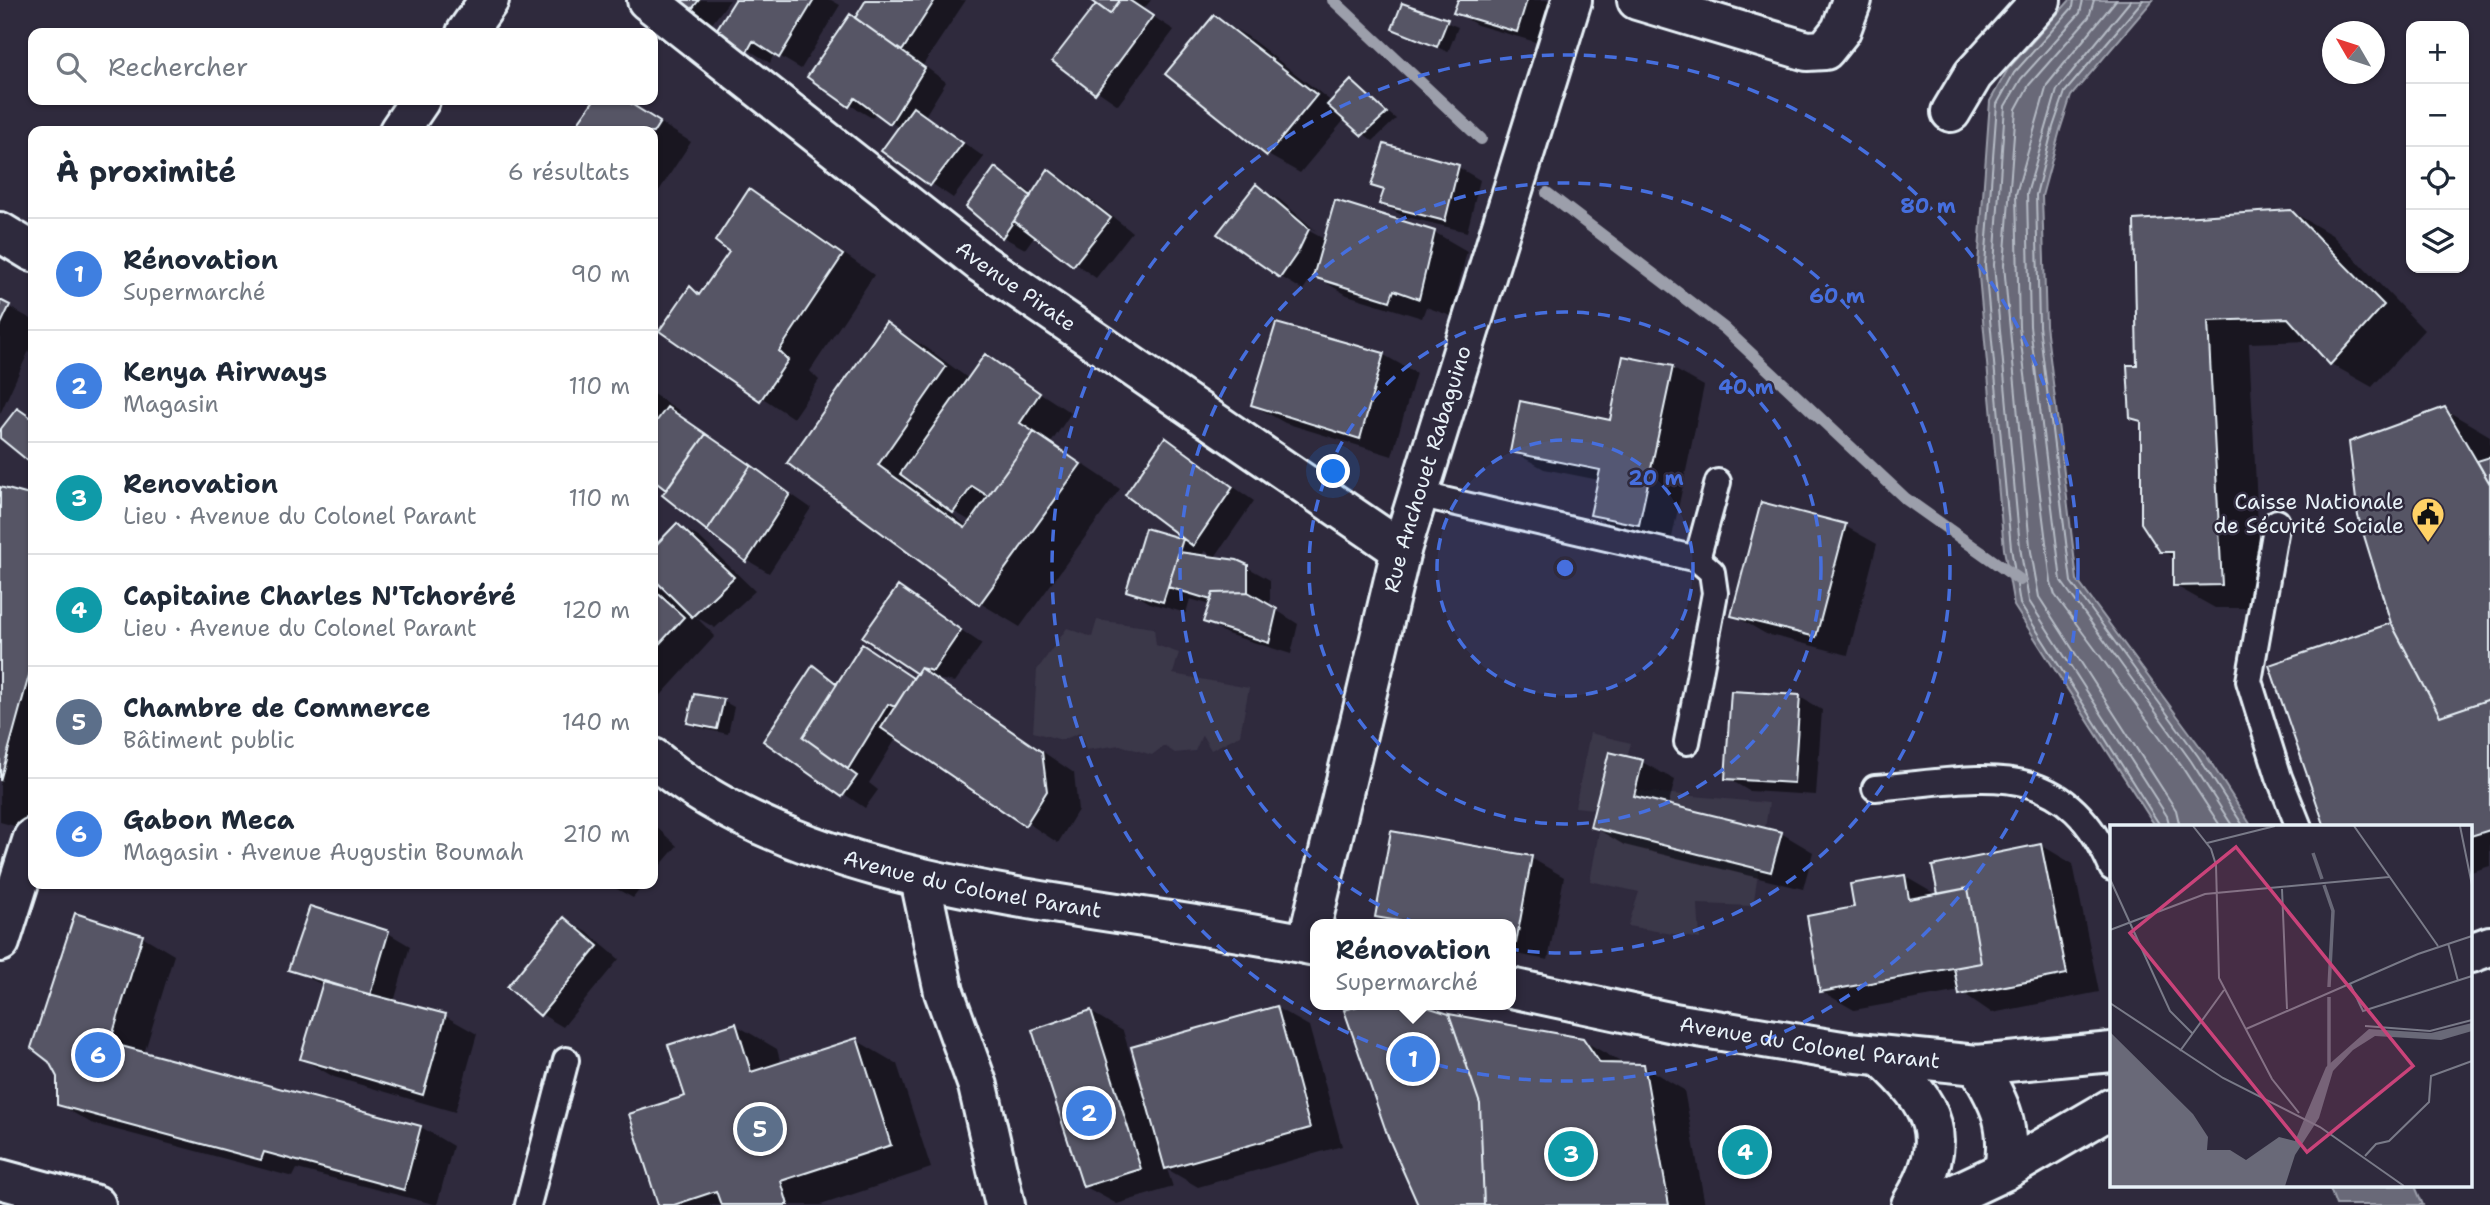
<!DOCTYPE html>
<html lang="fr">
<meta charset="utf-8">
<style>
:root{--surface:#fff;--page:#f6f6f7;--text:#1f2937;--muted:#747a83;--line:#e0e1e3;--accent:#1a73e8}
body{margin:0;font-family:"Shantell Sans",sans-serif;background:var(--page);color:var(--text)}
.controls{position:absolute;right:21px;top:21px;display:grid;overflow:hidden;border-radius:14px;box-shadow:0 2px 5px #0004}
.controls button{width:63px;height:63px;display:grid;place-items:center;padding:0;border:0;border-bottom:2px solid var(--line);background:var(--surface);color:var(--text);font:35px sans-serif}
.compass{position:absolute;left:2322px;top:21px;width:63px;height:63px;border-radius:50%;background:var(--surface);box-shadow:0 2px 5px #0004;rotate:309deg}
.you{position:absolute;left:1334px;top:472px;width:24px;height:24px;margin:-18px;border:5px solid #fff;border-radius:50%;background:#1a73e8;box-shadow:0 0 0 10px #1a73e833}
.badge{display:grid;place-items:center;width:46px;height:46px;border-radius:50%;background:var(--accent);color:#fff;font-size:23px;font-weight:700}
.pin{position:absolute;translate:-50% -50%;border:4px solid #fff;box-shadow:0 2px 7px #0006}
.popup{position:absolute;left:1310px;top:919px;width:206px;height:91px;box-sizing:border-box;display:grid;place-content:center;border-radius:14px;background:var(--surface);filter:drop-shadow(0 2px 5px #0005);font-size:23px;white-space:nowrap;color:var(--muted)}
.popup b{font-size:26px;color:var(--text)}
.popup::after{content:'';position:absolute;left:50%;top:100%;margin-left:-14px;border:14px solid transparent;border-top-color:var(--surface)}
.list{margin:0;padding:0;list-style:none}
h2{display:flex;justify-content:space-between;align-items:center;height:91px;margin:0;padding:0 28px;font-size:30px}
h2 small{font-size:23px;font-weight:400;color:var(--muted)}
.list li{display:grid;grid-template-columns:46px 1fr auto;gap:21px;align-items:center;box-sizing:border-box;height:112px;padding:0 28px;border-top:2px solid var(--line)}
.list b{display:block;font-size:26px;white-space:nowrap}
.list p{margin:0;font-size:23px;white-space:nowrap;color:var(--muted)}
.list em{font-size:23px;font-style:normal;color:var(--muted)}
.icon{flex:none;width:38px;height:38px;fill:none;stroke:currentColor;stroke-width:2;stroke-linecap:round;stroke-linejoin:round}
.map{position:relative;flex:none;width:2490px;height:1205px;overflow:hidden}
.search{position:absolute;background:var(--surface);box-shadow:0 2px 5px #0004;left:28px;top:28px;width:630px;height:77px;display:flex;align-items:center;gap:18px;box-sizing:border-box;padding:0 24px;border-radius:14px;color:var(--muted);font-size:26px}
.panel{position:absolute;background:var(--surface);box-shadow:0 2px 5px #0004;left:28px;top:126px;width:630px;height:763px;border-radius:14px}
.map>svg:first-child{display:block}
.built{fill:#3b3749}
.water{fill:#696978;stroke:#9c9fab;stroke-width:2}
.shadow{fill:#0007;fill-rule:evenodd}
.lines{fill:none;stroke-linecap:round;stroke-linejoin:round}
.shore{stroke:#b5bbc5;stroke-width:2}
.stream{stroke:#9c9fab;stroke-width:12}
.building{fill:#575565;stroke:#e8f1f8;stroke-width:2}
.service-casing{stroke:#e8f1f8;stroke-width:30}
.minor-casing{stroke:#e8f1f8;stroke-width:44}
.secondary-casing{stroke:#e8f1f8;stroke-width:44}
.primary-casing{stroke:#e8f1f8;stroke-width:44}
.service{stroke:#2f2a3d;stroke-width:24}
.minor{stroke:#2f2a3d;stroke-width:38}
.secondary{stroke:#2f2a3d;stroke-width:38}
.primary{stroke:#2f2a3d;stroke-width:38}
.ring{fill:none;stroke:#466fde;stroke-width:3.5;stroke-dasharray:12 9}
.labels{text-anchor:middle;stroke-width:5;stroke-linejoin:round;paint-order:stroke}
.street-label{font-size:21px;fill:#e8f1f8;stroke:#2f2a3d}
.poi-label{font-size:21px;fill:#e8f1f8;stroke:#2f2a3d;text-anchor:end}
.inset-river{fill:none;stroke:#696978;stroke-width:3.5}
.inset-road{fill:none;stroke:#797a88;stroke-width:2}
.view{fill:#ca437a;fill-opacity:0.15;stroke:#ca437a;stroke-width:3.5}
.inset-edge{fill:none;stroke:#e8f1f8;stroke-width:3.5}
.centre{fill:#466fde;stroke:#2f2a3d;stroke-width:3.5}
.ring-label{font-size:21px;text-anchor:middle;font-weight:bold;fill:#466fde;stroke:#2f2a3d;stroke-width:5;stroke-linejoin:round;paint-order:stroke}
</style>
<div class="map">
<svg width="2490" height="1205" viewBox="0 0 2490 1205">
<rect width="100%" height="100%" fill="#2f2a3d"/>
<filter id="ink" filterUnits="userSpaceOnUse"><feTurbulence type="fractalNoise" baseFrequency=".0143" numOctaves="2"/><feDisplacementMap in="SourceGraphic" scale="14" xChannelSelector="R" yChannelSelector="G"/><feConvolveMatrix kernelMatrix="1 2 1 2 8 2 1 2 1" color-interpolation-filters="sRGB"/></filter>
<g filter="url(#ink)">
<path class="built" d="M1097,620L1154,628L1156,645L1179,653L1173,674L1249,688L1240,735L1211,750L1202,735L1195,751L1175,753L1164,746L1152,755L1120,745L1086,750L1080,733L1062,740L1033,732L1037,670L1067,628L1092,637Z
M1590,733L1631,743L1619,789L1769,803L1753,906L1698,904L1700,939L1628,926L1639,892L1590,881L1607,787L1601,810L1575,807Z"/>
<path class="water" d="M2070,0H2153L2071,96L2060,130L2042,196L2046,325L2077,580L2204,752L2252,827H2156L2014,606L2004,549L1978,265L1990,101L2008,69Z
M2329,1186H2415L2423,1205H2336Z"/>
<path class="shadow" d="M655,0H730L704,34Z
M737,0H831L840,5L801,69L774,53L770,63L718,31Z
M868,0H966L923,65L946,82L925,116L984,157L953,198L884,151L900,128L876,112L872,118L850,105L856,20Z
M1094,0H1151L1143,10L1174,30L1118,105L1054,61L1099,4Z
M1460,0H1552L1539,43L1477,25L1455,12Z
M1403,5L1458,27L1448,52L1394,28Z
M1215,18L1247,36L1332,102L1351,82L1396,119L1373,141L1345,119L1300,173L1268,155L1168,74Z
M596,100H624L691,142L653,200V131H575Z
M1458,167L1480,180L1467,232L1403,216L1381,204L1385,192L1373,186Z
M996,169L1034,195L1049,171L1071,184L1132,232L1096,278L1035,235L1025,249L1003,237L968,206Z
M1257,187L1279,199L1316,231L1302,223L1300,226L1326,240L1434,232L1467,251L1451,316L1426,307L1422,318L1347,295L1313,275L1303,290L1281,277Z
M750,191L782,210L874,275L810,371L819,380L793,418L661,331L690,289L701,295L731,252Z
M2291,211L2332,235L2424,330L2372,387L2331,364L2311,341L2249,343L2262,608H2215L2174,585V558L2161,550L2142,423L2131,417L2139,367Z
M0,302L33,320V342L0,414Z
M886,324L927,348L969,379L985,357L1071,413L1051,443L1120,489L1020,627L980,603L789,463ZM948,508L972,522L968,527L947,510Z
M1277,325L1384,355L1416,373L1392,456L1285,423L1253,405Z
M1672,368L1704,386L1671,542L1624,533L1592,514L1599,480L1544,469L1512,451L1611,422Z
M653,394L680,411L678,416L811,508L769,573L747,560L664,495L668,489L653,478Z
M2444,409L2490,436V866L2471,872V827H2327L2393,624Z
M1166,440L1254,501L1215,557L1205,551L1203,557L1247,567L1270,580V606L1298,624L1291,654L1227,634L1205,621L1211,605L1190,599L1186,613L1150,603L1128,590L1146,530L1191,542ZM1179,543H1183L1178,561L1174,560Z
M0,489L33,498V831L0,822Z
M678,525L700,538L755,591L715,628L696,617L715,636L653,704V582L667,594L669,592L653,576V551Z
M1845,526L1877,544L1848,655L1766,634L1733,615Z
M899,588L982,644L955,682L936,679L1074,773L1078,810L1058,843L897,737L869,783L878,790L865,808L765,741L814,668L839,683L884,659L915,679L919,673Z
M1800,697L1822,710L1816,795L1749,791L1727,778Z
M723,701L734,707L728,734L700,728L689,722Z
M1642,762L1675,780L1668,806L1781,833L1813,852L1803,889L1624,845L1592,826Z
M653,824L677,846L653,874Z
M2041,845L2073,864L2099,992L1992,1013L1960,991L1854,1010L1821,991L1856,909L1904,876L1940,897Z
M1531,858L1564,877L1548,960L1511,953V924H1392L1377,916Z
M608,884H644L633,898Z
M565,920L587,932L619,959L563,1027L541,1014Z
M388,933L410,946L394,1002L445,1016L477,1034L455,1112L334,1077L302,1059L323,985L290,969Z
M142,936L174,955L144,1054L421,1127L453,1146L437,1205L297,1169L293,1177L91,1123L58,1104Z
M1367,1005H1416L1451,1017L1582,1040L1624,1064L1643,1066L1684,1090L1705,1205H1420L1347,1011Z
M1277,1008L1309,1026L1342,1146L1198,1187L1167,1169L1173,1187L1117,1204L1084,1186L1091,1012L1123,1031L1141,1089Z
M736,1025L777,1049L781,1064L856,1040L897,1064L931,1168L821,1205H660Z"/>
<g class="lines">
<path class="shore" d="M2074,0L2073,7L2014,73L1997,104L1985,265L2011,548L2020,604L2161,827
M2083,0L2080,13L2021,79L2005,106L1994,265L2020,547L2029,601L2167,816L2170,827
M2094,0L2089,17L2029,85L2016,109L2004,265L2030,546L2039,597L2176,810L2180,827
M2116,0L2047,85L2016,194L2019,327L2051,582L2055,595L2182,767L2221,827
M2131,0L2057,90L2027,194L2030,326L2061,581L2191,761L2233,827
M2143,0L2065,92L2053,127L2036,195L2039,326L2071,582L2198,756L2244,827"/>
<path class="stream" d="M1333,0L1481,139
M1547,193L1724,328L1906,499L2020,580"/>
</g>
<path class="building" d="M652,0H699L681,23Z
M735,0H814L779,58L753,41L747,52L715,32Z
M866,0H935L902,51L855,18Z
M1091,0H1120L1110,14Z
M1120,0H1129L1153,16L1095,94L1052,61L1096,4L1110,14Z
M1458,0H1527L1517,32L1453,13Z
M1402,3L1448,19L1437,47L1392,29Z
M850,14L925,68L890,124L855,98L849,107L807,77Z
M1214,15L1317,95L1267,156L1165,74Z
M1351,80L1387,113L1362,136L1327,105Z
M594,100H625L660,122L653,133L572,131Z
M913,107L963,143L930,186L881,151Z
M1384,144L1459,165L1445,221L1379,204L1384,190L1371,186Z
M995,167L1031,196L1002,238L966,207Z
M1048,169L1111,218L1073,266L1014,221Z
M1256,184L1309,229L1298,252L1280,278L1217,234Z
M749,189L843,255L779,351L788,360L760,401L659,331L690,286L699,295L729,252L715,241Z
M1335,200L1435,231L1419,299L1394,290L1390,301L1313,277Z
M2291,210L2384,305L2330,365L2288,318L2208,321L2222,585L2173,586V552H2160L2141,523V421L2130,418L2127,365H2137L2134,220Z
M0,300L10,305L0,326Z
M886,322L946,367L878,465L965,528L1034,432L1081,464L979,605L787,463Z
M1276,323L1384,353L1360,439L1251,405Z
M985,354L1040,393L1020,423L1034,432L988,496L972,486L953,513L900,474Z
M1623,356L1673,366L1639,525L1590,515L1600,470L1510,452L1520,401L1610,420Z
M667,407L706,434L666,490L653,480V426Z
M2445,407L2490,484V699L2440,716L2391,623L2358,516L2349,442Z
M17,408L33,419V465L0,438V430Z
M706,434L751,465L707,531L662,495Z
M1165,437L1233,487L1193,546L1125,495Z
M2490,457V484L2477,461Z
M751,465L790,494L746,562L707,531Z
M0,487L33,496V661L0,781Z
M1761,502L1846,524L1816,637L1731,616Z
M677,523L734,577L692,617L653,578V548Z
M1145,528L1183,539L1163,602L1126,591Z
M1179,552L1237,560L1248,565V592L1213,593L1211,600L1168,587Z
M898,586L961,630L933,671L920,668L917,674L862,637Z
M653,589L684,617L653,651Z
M1248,592L1277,609L1269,643L1203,622L1213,593Z
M2391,623L2440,716L2490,699V830L2471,836V827H2325L2269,665Z
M862,644L913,678L895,707L888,704L848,769L803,737Z
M813,665L837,684L803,737L857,776L842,797L763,741Z
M920,668L1042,752L1047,791L1025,826L881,728Z
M1731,691L1800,695L1794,783L1725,779Z
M694,694L724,699L717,729L687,723Z
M1609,752L1643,760L1634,796L1782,832L1771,872L1590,827Z
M1391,831L1532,856L1516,943L1511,942V924H1416L1375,917Z
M2041,844L2067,974L1959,995L1954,968L1981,963L1968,888L1938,894L1932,866Z
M1905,875L1909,899L1968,888L1981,963L1820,992L1807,916L1854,907L1850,884Z
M310,906L389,931L370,995L288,970Z
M75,913L143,935L110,1043L421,1126L404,1190L264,1152L261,1160L57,1105V1077L49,1062L31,1048Z
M564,917L598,946L540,1016L507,987Z
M323,982L446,1014L423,1095L300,1059Z
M1362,1005H1421L1449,1014L1480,1104L1484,1205H1418L1388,1137L1344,1010Z
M1277,1006L1310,1128L1165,1169L1131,1047Z
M1091,1010L1141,1169L1083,1187L1032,1030Z
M1449,1014L1583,1038L1600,1063L1644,1064L1669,1205H1484L1480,1104Z
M736,1023L751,1072L857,1038L891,1145L781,1181L788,1205H721L716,1191L674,1205H658L629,1114L685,1096L668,1045Z"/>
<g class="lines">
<defs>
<path id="service" d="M1418,494L1697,559L1712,572L1715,593L1687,742
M2277,522L2249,681L2279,777L2299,827
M1697,559L1718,482
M1875,788C1978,780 2062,751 2112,868
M528,1205L566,1060"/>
<g id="minor">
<path id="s1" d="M647,0L981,263L1401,550"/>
<path d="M1637,0L1807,51L1825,50L1841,30L1852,0"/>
<path d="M466,33L489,0"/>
<path d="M1951,112L1973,75L2041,0"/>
<path d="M399,131L420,100"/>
<path d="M920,879L944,992L978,1086L1005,1205"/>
<path d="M0,942L33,838"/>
<path id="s2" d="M1307,944L1401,550L1572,0"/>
<path d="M0,1179L96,1205"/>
</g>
<g id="secondary">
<path d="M0,232L33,252"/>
<path id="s3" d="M653,758C817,898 1110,902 1315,946"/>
<path id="s4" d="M1511,988L1674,1023L1848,1052L1977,1065L2112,1052"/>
<path d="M1881,1056C1934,1105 1953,1138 1911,1205"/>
</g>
<path id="primary" d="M2471,953L2490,946
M1977,1065C2001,1104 2011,1125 2004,1171
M1932,1205L2004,1171L2112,1108"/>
</defs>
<use href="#service" class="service-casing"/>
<use href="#minor" class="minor-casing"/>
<use href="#secondary" class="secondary-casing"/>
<use href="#primary" class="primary-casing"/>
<use href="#service" class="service"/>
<use href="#minor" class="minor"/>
<use href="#secondary" class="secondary"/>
<use href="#primary" class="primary"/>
</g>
</g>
<circle cx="1565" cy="568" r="128" fill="#466fde" fill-opacity=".12"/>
<g class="ring">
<circle cx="1565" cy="568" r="128"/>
<circle cx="1565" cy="568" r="256"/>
<circle cx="1565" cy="568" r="385"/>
<circle cx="1565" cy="568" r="513"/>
</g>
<defs>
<symbol id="civic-pin" viewBox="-11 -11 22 30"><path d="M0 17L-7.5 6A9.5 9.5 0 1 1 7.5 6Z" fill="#ffd166" stroke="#2f2a3d"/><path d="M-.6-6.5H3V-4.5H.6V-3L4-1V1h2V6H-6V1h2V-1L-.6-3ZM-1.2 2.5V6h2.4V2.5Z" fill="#111"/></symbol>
</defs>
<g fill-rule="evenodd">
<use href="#civic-pin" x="2409" y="495" width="38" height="52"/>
</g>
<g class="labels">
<g class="street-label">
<text dy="7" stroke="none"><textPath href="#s1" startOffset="467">Avenue Pirate</textPath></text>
<text dy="7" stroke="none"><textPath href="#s2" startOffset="490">Rue Anchouet Rabaguino</textPath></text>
<text dy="7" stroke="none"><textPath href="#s3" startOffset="348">Avenue du Colonel Parant</textPath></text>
<text dy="7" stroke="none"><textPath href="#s4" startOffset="304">Avenue du Colonel Parant</textPath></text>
</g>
<g class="poi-label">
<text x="2404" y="509">Caisse Nationale<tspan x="2404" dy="24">de Sécurité Sociale</tspan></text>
</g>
</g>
<g transform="translate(2110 825)">
<rect width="362" height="362" fill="#2f2a3d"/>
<path d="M362,198V206L331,215L265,211L243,225L223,246L209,293L185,330L175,361H0V207L83,289L98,312L97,325H120L136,335L169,312L185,316L216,242L259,204L321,208Z" fill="#696978"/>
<path class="inset-river" d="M203,28L212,54M214,60L223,86L219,162M219,241V172"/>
<path class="inset-road" d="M83,1L101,24L106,40L109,153L162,254L189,288M244,1L328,121M350,1L362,60M97,18L165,1M0,54L60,186L82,208M172,64L177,184M0,105L95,69L279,52M338,118L348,156M240,159L253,186L362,151M0,178L113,253L210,302L294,361M255,201L320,206L362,195M136,204L308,129L362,111M70,226L114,165M255,331L266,319L279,316L319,277L321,251L362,236"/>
<path class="view" d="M126,22L303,241L197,327L20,108Z"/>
<rect width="362" height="362" class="inset-edge"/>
</g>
<circle cx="1565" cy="568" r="10" class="centre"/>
<g class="ring-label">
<text x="1928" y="213">80 m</text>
<text x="1837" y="303">60 m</text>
<text x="1746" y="394">40 m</text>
<text x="1656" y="485">20 m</text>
</g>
</svg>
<div class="controls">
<button>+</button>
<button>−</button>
<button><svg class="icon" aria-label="locate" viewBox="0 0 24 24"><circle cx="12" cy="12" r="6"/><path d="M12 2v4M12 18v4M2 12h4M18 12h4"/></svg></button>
<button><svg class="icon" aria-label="layers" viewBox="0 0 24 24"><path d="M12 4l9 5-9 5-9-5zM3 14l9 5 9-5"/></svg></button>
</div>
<svg class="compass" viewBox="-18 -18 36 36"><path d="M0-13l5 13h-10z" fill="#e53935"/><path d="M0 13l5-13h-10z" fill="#747a83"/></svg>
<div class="you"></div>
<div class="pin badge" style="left:1413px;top:1059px;background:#3f7fe0">1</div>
<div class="popup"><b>Rénovation</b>Supermarché</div>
<div class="pin badge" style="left:1089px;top:1113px;background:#3f7fe0">2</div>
<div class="pin badge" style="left:1571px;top:1154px;background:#0f9aa8">3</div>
<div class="pin badge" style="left:1745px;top:1152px;background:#0f9aa8">4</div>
<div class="pin badge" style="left:760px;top:1129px;background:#5c6f8a">5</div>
<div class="pin badge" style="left:98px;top:1055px;background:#3f7fe0">6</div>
<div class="search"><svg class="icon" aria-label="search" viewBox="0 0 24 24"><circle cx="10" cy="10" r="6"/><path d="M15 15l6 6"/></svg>Rechercher</div>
<section class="panel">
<h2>À proximité<small>6 résultats</small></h2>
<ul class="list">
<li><span class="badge" style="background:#3f7fe0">1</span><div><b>Rénovation</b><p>Supermarché</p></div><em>90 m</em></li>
<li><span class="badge" style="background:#3f7fe0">2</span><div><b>Kenya Airways</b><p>Magasin</p></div><em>110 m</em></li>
<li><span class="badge" style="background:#0f9aa8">3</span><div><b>Renovation</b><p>Lieu · Avenue du Colonel Parant</p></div><em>110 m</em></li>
<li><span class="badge" style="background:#0f9aa8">4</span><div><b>Capitaine Charles N'Tchoréré</b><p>Lieu · Avenue du Colonel Parant</p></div><em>120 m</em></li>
<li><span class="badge" style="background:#5c6f8a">5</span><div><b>Chambre de Commerce</b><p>Bâtiment public</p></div><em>140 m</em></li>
<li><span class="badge" style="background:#3f7fe0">6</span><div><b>Gabon Meca</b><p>Magasin · Avenue Augustin Boumah</p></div><em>210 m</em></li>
</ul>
</section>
</div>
